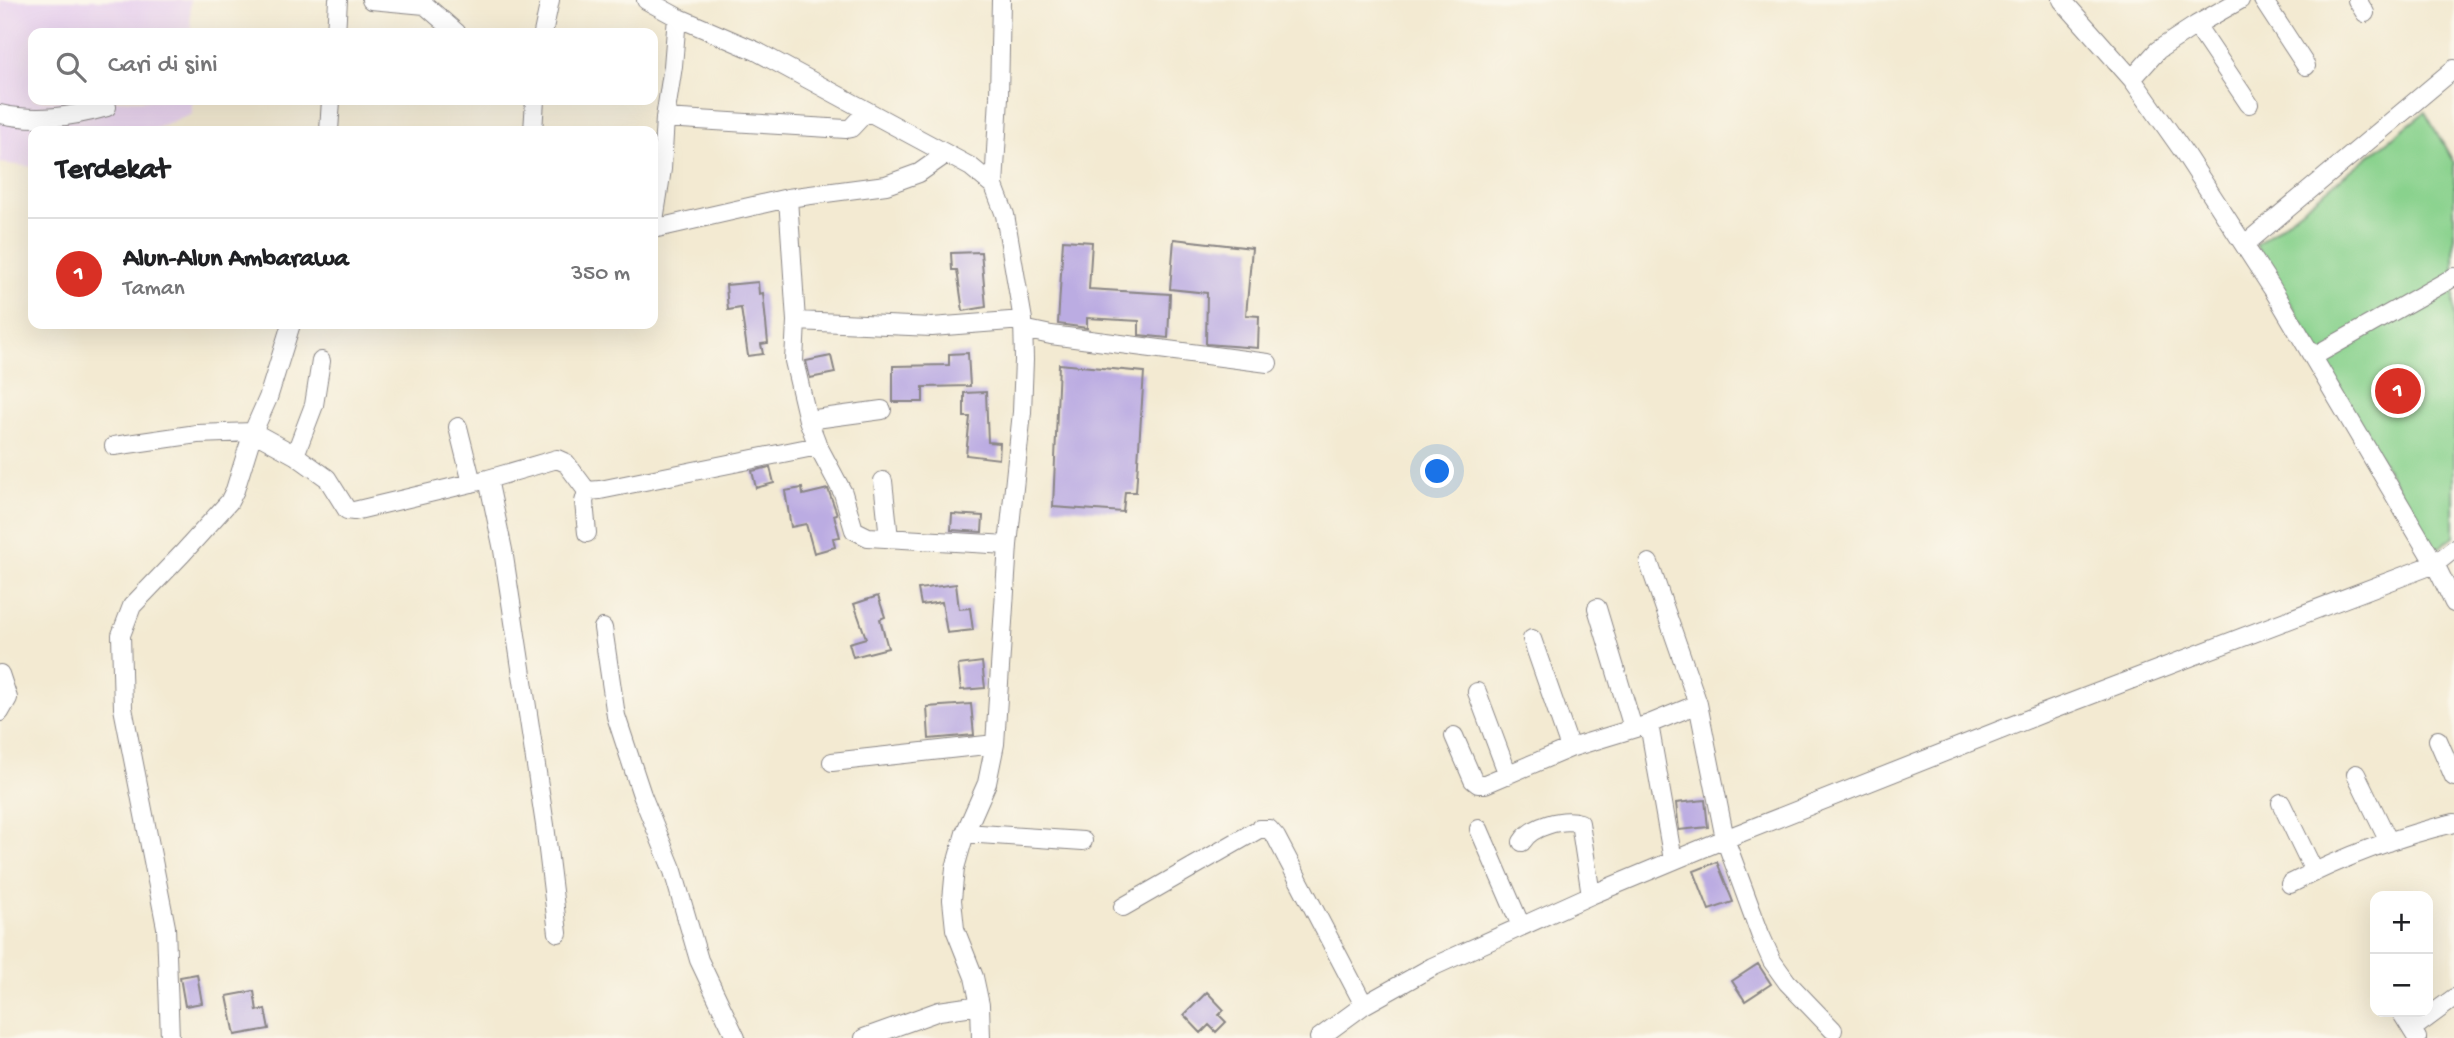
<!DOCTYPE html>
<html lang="id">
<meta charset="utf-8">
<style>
:root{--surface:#fff;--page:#f2f2f2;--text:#202124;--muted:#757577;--line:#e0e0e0;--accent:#d93025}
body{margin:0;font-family:"Gochi Hand",sans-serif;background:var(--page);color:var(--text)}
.controls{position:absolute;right:21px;bottom:21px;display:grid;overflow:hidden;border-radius:14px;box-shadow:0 7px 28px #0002}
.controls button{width:63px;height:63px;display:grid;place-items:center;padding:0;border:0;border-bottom:2px solid var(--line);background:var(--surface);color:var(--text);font:35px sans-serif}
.you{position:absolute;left:1438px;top:472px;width:24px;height:24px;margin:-18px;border:5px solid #fff;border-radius:50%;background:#1a73e8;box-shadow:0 0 0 10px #1a73e833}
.badge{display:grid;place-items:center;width:46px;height:46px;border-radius:50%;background:var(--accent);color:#fff;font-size:23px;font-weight:700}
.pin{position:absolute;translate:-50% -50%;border:4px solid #fff;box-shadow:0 2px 7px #0006}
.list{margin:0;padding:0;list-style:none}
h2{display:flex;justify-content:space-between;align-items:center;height:91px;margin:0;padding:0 28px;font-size:30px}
h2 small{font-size:23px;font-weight:400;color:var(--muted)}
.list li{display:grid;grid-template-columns:46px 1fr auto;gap:21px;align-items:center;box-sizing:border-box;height:112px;padding:0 28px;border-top:2px solid var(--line)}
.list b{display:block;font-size:26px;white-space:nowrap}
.list p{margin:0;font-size:23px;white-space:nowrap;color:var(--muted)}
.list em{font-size:23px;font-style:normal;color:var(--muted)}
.icon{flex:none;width:38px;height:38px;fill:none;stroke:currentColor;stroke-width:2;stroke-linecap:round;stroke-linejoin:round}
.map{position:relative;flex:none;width:2454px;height:1038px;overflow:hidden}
.search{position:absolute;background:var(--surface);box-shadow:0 7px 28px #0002;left:28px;top:28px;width:630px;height:77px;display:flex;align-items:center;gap:18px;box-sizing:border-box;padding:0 24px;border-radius:14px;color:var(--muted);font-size:26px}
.panel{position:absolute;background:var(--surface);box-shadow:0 7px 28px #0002;left:28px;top:126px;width:630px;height:203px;border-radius:14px}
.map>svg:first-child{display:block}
.built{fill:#e8d2ee}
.green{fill:#89d28d;stroke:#567a64;stroke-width:2}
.building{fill:#bbace2}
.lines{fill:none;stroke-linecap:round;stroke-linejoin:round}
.minor-casing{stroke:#8a8686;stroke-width:20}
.minor{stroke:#fff;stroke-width:18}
</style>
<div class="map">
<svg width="2454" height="1038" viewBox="0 0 2454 1038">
<rect width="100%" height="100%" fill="#fbf7ec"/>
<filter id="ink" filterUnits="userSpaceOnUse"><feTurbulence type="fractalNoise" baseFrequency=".0143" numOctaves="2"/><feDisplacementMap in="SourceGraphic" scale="14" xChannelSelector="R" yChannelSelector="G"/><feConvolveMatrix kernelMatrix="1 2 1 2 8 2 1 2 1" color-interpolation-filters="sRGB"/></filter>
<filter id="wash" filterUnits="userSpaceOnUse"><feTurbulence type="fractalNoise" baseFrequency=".00686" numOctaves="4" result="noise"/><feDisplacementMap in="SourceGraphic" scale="28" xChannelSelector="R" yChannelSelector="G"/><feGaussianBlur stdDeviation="1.57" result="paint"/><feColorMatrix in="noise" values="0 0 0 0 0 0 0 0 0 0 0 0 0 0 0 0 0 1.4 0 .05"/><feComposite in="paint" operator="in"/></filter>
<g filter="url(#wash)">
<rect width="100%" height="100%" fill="#f3ead2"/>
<path class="built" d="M0,0H190L191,33H33V100H192V114L149,131H33V167L0,163Z"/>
<path class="green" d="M2425,112L2454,163V536L2435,551L2256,245Z"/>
<g id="blocks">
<path class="building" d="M1174,239L1252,248L1246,315L1259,316L1258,348L1206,344L1207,293L1170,289Z
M1063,240L1092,242L1089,289L1170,294L1168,338L1139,335V321L1087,318V328L1058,324Z
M981,252L986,307L963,311L957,270H952L951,253Z
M758,282L759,294L763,293L768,343L761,344L763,354L748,356L741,308L728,310L726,285Z
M968,353L970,386L923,387V402H893V366L949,365V354Z
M831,356L835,373L810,378L806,361Z
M1059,364L1144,372L1136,492H1125L1123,512L1053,507Z
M986,392L988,442L1000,443L999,459L966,455L970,417H964V393Z
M770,467L774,483L756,488L752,471Z
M802,488L803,495L828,489L837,514L834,515L840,537L833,538L835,547L814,553L806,524L791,527L785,491Z
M952,514L983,516L982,532L951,530Z
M956,584L959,609L970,608L973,630L947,633L942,602L921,605L918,589Z
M878,596L885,617L880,619L888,648L853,657L849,643L866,638L854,604Z
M982,662L985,688L961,690L958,665Z
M971,704L974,735L929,739L927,707Z
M1705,800L1708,827L1679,830L1676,803Z
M1717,862L1733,902L1709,910L1694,871Z
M1758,964L1771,984L1745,1001L1732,981Z
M197,974L202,1003L185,1006L180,977Z
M254,991L257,1011L265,1009L269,1029L235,1035L227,996Z
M1207,992L1224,1010L1219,1015L1226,1022L1216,1032L1209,1025L1201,1033L1184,1015Z"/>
</g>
</g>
<g filter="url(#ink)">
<use href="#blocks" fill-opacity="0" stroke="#8a8686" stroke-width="2"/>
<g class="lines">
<defs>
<path id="minor" d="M371,0L425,5L457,33
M646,0L677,17L756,51L971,167L994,186L1005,215L1023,320L1024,360L1022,412L1008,545L995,744L987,783L965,833L955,868L952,900L955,929L974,977L980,1005L981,1038
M2062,0L2132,79L2185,154L2272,288L2435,564L2454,603
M2263,0L2306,66
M2357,0L2365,13
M2196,25L2249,104
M336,33L338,0
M543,33L550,0
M2132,79L2158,50L2196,25L2240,0
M0,114C37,122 71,117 107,107
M665,118L846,129L851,128L867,111
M329,131L331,100
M533,131L535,100
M994,186L999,97L1001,0
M788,198L796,321L794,361L808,420L818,446L843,493L854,530L868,537L1008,545
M653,227L662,169L665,118L673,66L677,17
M653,229L788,198L886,185L919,173L946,154
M2244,245L2454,69
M796,321L932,327L1023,320
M1023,329L1051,335L1268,363
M2314,356L2454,277
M808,420L882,410
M458,427L472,483
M114,446L197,434L253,432L295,455L327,478L347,510L354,511L488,479L557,459L566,463L587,491L600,490L818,446
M295,455L314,405L321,361
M488,479L503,550L545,825L558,933
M883,481L889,538
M587,491L584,502L587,533
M1649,563L1698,704L1725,839L1760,934L1772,961L1787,982L1833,1030
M1597,608L1633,728
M603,628L616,716L642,795L673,871L699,960L736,1038
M1532,639L1570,748
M0,674L8,698L0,712
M1477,692L1508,775
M1649,724L1698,704
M1454,736L1473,780L1478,784H1485L1570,748L1649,724L1673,860
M2438,740L2454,777
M832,762L995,744
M2356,774L2389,842
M2281,803L2314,871
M1479,829L1521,926
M965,833L1083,841
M1522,842C1531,826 1563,818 1580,823L1591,895
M2290,884C2341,858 2398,836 2454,823
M1123,907L1259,829H1269L1276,837L1364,1005
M2401,1012L2417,1038
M2412,1029L2454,998
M170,1038L166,927L123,708L121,635L132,606L182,554L229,502L235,490L253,432L268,398L291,324
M864,1038L939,1011L980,1005
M1319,1038L1364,1005L1432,967L1591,895L1725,839L2041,714L2435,564L2454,549"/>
</defs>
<use href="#minor" class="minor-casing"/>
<use href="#minor" class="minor"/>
</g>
</g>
</svg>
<div class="controls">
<button>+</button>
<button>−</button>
</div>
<div class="you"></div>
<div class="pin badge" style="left:2398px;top:391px">1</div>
<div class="search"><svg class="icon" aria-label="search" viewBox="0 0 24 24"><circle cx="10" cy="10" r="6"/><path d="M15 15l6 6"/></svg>Cari di sini</div>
<section class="panel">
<h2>Terdekat<small></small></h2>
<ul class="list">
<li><span class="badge">1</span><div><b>Alun-Alun Ambarawa</b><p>Taman</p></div><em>350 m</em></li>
</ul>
</section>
</div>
